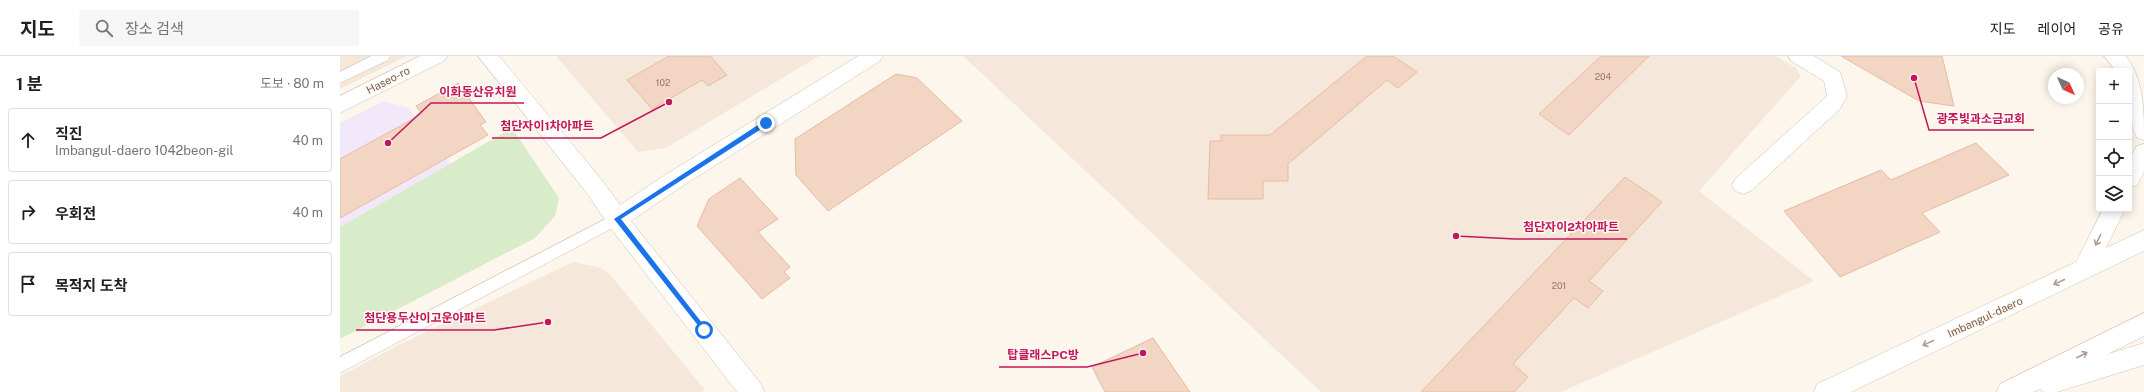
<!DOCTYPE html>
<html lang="ko">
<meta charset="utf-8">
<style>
:root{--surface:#fff;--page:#f6f6f6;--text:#202124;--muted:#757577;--line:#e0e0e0}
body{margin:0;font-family:"Public Sans","Noto Sans KR",sans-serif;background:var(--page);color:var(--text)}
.controls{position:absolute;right:12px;top:12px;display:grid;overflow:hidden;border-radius:4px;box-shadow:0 2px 10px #0003}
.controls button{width:36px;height:36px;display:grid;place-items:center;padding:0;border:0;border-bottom:1px solid var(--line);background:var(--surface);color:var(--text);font:20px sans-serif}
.compass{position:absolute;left:1708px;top:12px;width:36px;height:36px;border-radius:50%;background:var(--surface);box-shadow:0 2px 10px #0003;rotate:135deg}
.stop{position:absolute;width:12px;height:12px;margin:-9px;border:3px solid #1a73e8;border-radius:50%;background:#fff}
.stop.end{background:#1a73e8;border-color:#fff;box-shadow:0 1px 4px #0008}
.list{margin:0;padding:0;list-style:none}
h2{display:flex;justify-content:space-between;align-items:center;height:52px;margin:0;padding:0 16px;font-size:17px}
h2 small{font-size:13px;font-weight:400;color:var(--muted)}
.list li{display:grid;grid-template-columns:26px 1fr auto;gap:12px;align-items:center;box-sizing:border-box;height:64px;margin:0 8px 8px;padding:0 8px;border:1px solid var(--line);border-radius:4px}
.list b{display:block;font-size:15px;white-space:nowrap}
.list p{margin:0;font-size:13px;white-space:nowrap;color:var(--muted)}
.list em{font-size:13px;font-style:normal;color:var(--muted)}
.icon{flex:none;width:22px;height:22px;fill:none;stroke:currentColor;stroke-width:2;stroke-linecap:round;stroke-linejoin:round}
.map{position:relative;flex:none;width:1804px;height:336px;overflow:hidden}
header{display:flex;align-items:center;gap:24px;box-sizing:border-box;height:56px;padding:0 20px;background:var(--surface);border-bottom:1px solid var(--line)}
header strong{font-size:19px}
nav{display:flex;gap:22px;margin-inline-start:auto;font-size:14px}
.search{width:280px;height:36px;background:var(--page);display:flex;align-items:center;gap:10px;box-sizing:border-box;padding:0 14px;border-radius:4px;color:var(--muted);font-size:15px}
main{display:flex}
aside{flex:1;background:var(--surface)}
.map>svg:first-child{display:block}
.residential{fill:#f5e8da}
.education{fill:#f3e8fa}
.green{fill:#d8ecc9}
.building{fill:#f3d5c3;stroke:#e6bba3}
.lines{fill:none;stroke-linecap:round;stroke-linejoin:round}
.lane-casing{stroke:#d1beb0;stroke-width:1}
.street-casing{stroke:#d1beb0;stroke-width:1}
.secondary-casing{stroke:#d6c0b0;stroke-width:1}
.lane{fill:#fff;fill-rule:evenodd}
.street{fill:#fff;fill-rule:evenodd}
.secondary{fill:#fff;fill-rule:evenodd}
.oneway{stroke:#af9d94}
.route{fill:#1a73e8}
.labels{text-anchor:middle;stroke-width:3;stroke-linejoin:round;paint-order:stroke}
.number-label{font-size:9px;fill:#987a6a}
.street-label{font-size:11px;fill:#7a5c4d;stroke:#fffaf3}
.leader{fill:none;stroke:#c2185b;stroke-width:1.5}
.callout-dot{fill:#c2185b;stroke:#fffaf3;stroke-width:1.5}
.callout-label{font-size:12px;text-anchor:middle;font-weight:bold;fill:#c2185b;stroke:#fffaf3;stroke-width:3;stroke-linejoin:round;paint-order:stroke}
</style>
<header>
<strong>지도</strong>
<div class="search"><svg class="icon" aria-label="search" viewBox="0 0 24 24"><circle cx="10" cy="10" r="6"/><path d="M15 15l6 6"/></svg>장소 검색</div>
<nav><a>지도</a><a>레이어</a><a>공유</a></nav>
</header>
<main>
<aside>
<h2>1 분<small>도보 · 80 m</small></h2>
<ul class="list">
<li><svg class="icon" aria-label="ahead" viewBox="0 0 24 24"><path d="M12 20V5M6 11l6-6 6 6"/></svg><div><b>직진</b><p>Imbangul-daero 1042beon-gil</p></div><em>40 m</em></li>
<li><svg class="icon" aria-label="right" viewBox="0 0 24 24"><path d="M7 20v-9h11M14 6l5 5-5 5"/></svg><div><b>우회전</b></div><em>40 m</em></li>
<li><svg class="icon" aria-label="arrive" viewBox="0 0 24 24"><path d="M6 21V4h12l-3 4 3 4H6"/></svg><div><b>목적지 도착</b></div></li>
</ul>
</aside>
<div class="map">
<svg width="1804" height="336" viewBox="0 0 1804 336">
<rect width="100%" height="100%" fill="#fdf6ec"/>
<path class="residential" d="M0,0H67L0,33Z
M216,0H479L326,92L298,96Z
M623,0H1436L1456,12L1461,20L1359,135L1474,225L1221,336H981Z
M233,206L258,211L269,217L365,334L360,336H0V320L61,288Z"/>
<path class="education" d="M44,45L69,52L110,108L0,171V67Z"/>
<path class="green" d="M172,72L219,142L215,160L195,182L0,283V171Z"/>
<path class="building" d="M329,0H370L387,19L368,30L362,24L312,53L287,24Z
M1027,0H1053L1077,16L1058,32L1047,24L948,108V125H923V143H868L870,85H881V79H930Z
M1261,0H1309L1229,79L1199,58Z
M1501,0H1602L1614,50L1579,45Z
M556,18L577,22L622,65L488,155L456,119L455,83Z
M118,27L146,66L140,69L148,79L0,162V103L82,58L76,50Z
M1636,87L1669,119L1582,157L1600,176L1500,221L1444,155L1541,114L1551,124Z
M1285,121L1322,146L1249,225L1263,235L1248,252L1234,242L1173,308L1188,321L1174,336H1081Z
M400,122L438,163L418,176L450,211L444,216L450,222L422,243L357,170L369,143Z
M813,282L850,336H765L752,311Z"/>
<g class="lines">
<defs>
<path id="lane" d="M31,0H50L48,4L0,27V16Z
M277,157L282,159L284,163L282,167L0,317V301Z"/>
<path id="street" d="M80,0H107L104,5L0,57V40Z
M138,0H159L265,128L280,149L325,119L518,0H543L540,5L341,131L291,165L421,328L424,336H397L269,170L249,140Z
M1448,0H1474L1500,16L1507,40L1500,53L1411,135L1403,138L1395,135L1392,129L1395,123L1487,40L1484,25L1451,5Z"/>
<path id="secondary" d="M1764,0H1786C1804,25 1804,52 1804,84L1797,82C1787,63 1789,36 1789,15H1776Z
M1804,88V116L1797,129L1789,132V103L1797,90Z
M1763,153H1785L1766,192L1804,174V195L1511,336H1474L1477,328L1736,206Z
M1804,257V280L1768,298L1804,287V309L1717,336H1704L1700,333L1693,336H1657L1660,328Z"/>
</defs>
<use href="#lane" class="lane-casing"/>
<use href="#street" class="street-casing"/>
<use href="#secondary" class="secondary-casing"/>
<use href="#lane" class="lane"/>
<use href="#street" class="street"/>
<use href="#secondary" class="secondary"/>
</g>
<defs><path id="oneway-shaft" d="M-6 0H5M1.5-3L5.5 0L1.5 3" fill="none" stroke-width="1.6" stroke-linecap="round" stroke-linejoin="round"/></defs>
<g class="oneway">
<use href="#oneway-shaft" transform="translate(1758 184) rotate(116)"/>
<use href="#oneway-shaft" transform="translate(1719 226) rotate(155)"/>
<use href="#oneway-shaft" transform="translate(1588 287) rotate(155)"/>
<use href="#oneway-shaft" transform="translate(1742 299) rotate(-27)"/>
</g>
<path class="route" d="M424,65H429V68L281,163L366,272L367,274L364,277L274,163Z"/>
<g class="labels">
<g class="number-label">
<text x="1263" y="24">204</text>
<text x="323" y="30">102</text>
<text x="1219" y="233">201</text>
</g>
<g class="street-label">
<text transform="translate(48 24) rotate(-27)" y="4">Haseo-ro</text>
<text transform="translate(1645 261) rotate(-25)" y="4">Imbangul-daero</text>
</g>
</g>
<path class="leader" d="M48 87L91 47H184M1574 22L1589 74H1694M329 46L261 82H152M1116 180L1175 183H1287M208 266L154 274H16M803 297L747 311H659"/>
<g class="callout-dot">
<circle cx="48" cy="87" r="4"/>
<circle cx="1574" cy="22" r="4"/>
<circle cx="329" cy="46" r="4"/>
<circle cx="1116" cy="180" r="4"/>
<circle cx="208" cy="266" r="4"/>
<circle cx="803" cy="297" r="4"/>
</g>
<g class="callout-label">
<text x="138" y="40">이화동산유치원</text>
<text x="1641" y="67">광주빛과소금교회</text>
<text x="207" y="74">첨단자이1차아파트</text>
<text x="1231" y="175">첨단자이2차아파트</text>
<text x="85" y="266">첨단용두산이고운아파트</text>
<text x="703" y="303">탑클래스PC방</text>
</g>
</svg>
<div class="controls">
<button>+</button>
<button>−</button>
<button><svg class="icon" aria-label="locate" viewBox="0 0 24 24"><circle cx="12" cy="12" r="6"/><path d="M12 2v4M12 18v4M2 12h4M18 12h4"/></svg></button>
<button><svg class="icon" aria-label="layers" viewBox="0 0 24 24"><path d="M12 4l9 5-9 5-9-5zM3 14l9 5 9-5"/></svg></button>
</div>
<svg class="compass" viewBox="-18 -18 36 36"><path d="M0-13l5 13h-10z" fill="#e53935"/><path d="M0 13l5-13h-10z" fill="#757577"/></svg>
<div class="stop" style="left:364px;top:274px"></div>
<div class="stop end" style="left:426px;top:67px"></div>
</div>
</main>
